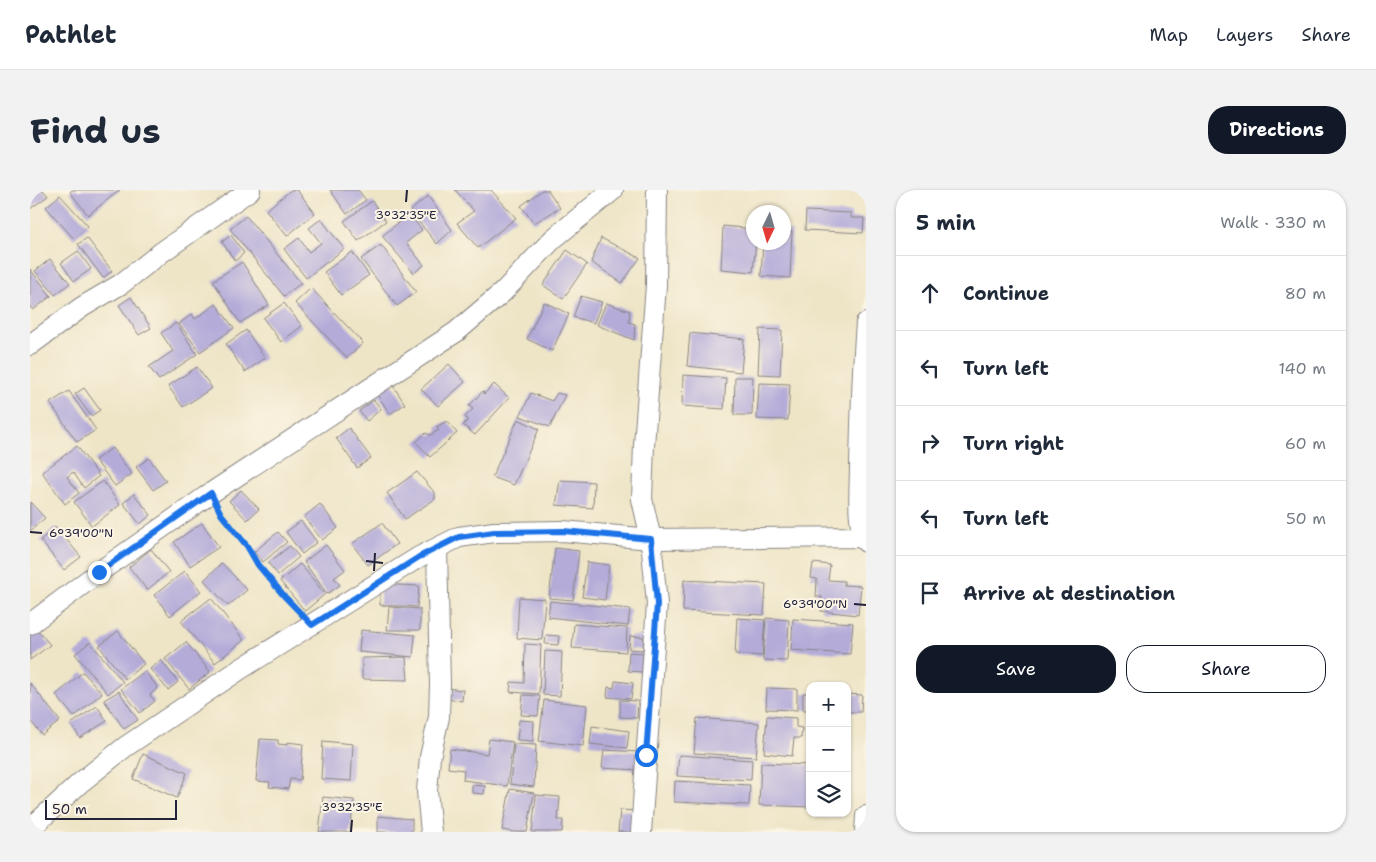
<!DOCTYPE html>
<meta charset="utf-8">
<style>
:root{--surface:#fff;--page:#f2f2f3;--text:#1f2937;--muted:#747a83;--line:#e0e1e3;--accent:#111827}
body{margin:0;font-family:"Shantell Sans",sans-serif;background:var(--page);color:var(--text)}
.controls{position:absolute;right:15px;bottom:15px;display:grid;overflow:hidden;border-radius:10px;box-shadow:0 1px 4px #0004}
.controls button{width:45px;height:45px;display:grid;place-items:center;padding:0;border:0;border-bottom:1px solid var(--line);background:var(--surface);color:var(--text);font:25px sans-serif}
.compass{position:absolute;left:716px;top:15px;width:45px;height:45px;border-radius:50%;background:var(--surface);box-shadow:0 1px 4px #0004;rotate:185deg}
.scale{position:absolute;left:15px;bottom:12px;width:132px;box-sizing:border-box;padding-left:5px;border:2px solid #22223b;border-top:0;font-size:14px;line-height:18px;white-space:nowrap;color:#22223b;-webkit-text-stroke:4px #fcf5e5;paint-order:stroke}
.stop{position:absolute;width:15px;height:15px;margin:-11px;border:4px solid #1a73e8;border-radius:50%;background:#fff}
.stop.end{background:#1a73e8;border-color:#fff;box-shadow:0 1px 5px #0008}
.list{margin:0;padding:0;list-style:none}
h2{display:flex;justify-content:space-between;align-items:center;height:65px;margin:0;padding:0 20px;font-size:21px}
h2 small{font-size:16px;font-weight:400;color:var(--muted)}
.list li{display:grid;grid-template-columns:32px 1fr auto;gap:15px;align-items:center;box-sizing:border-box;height:75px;padding:0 20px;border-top:1px solid var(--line)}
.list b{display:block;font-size:19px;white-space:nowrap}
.list em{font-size:16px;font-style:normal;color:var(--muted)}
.actions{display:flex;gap:10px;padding:15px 20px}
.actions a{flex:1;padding:11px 0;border:1px solid var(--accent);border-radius:20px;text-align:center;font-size:18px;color:var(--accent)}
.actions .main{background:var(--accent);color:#fff}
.icon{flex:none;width:28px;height:28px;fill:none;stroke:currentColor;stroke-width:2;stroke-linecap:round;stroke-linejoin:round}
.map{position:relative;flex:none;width:836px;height:642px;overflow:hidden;border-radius:20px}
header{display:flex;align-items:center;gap:30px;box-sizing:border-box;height:70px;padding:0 25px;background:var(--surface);border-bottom:1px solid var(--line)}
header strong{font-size:24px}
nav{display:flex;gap:28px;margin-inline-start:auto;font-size:18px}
.intro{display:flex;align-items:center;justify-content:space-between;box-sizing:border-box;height:120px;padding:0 30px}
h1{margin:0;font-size:35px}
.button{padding:12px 22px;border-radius:20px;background:var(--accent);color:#fff;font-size:18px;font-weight:700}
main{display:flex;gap:30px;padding:0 30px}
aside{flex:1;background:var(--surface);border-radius:20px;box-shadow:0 1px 4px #0004}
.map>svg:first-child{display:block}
.building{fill:#b4abd9}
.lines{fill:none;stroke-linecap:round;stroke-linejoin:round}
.street-casing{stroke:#888481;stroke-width:22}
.path{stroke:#888481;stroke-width:3;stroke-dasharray:4 4;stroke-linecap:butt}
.street{stroke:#fff;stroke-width:20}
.route{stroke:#1a73e8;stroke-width:6}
.ticks{fill:none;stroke:#22223b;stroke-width:2}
.ticks-label{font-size:12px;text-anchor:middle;fill:#22223b;stroke:#fcf5e5;stroke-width:4;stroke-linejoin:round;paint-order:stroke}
</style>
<header>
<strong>Pathlet</strong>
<nav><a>Map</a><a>Layers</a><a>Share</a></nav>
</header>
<div class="intro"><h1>Find us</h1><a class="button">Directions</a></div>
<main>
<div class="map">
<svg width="836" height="642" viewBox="0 0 836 642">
<rect width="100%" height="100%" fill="#fcf5e5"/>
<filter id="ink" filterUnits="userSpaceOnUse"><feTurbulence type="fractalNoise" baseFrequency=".02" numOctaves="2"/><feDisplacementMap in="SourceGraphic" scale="10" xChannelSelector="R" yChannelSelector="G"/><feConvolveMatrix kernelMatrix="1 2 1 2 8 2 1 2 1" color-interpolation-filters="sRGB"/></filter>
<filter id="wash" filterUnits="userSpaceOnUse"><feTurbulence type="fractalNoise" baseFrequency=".0096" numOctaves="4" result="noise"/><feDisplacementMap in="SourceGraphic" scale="20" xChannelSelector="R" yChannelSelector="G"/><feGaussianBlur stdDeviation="1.12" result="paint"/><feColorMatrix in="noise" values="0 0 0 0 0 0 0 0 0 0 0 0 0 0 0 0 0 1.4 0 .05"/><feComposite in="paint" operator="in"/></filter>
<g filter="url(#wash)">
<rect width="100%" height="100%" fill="#eee5c7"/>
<g id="blocks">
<path class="building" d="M0,0H13L18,6L0,19Z
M42,0H90L58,25L40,2Z
M261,0H267L285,23L257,46L236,20Z
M300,0H328L336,10L317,24Z
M425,0H461L486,28L448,58L427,33L444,21Z
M512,0H518L530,18L504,33L491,16Z
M30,5L58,36L44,49L16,17Z
M398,6L422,40L407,54L380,21Z
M342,11L356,31L328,51L314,31Z
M776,21L821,23V28H834L833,43L775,40Z
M379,24L392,40L376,53L394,75L384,83L352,46Z
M216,26L271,93L254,106L200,39Z
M291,29L314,59L276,88L254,59L269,48L279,62L291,53L279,38Z
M693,36L724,39V52H726L723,82L691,79Z
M754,41H762L760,88L731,86L733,52H754Z
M201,45L214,63L205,71L192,52Z
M57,48L82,81L73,88L48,54Z
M571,48L610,68L592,93L561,72Z
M351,55L386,102L367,116L331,69Z
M537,60L557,74L533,109L513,95Z
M48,61L61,79L44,91L31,73Z
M322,62L339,85L311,105L294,82Z
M20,69L40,93L25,105L5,81Z
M212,72L239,115L210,133L183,91Z
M0,79L21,106L3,120L0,117Z
M281,98L333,153L317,168L265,113Z
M551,106L572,112L564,133L543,127Z
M101,107L121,138L109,145L89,115Z
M514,112L539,124L522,161L497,149Z
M254,113L272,136L251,152L233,128Z
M576,113L600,121L599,132L605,134L604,150L567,135Z
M186,114L204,138L170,162L149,134L162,124L165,129Z
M146,133L167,164L129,190L119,177L143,161L131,143Z
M730,139L752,140L750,185L728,184Z
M216,140L235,168L215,182L196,154Z
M660,143L714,149L711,182L657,176Z
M419,174L435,192L408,216L391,199Z
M167,177L182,198L153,217L138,196Z
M653,185L696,188L694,219L652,216Z
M705,187H723L722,225H704Z
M360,191L375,214L360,224L345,201Z
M729,193L760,194L758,230L727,229Z
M464,194L479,208L445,245L433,235L438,230L435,227L443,219L439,216L453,201L454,204Z
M54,198L70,220L61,226L45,204Z
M39,201L66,240L47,252L20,213Z
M501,203L522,211L527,203L535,205L520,237L490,226Z
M344,210L351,219L337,231L329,221Z
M488,229L509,239L484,295L462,287Z
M417,231L427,243L400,267L386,252L396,243L400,245L409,240L406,237Z
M319,238L341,268L327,278L306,248Z
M47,256L69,286L54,298L43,282L37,287L49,303L35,314L12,282Z
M82,258L102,284L85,296L65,270Z
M119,268L136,291L123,300L106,277Z
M387,282L405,303V309L375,329L357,303Z
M530,290L564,292L563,318L526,315Z
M73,291L90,315L62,336L44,312Z
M211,300L229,319L217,330L199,311Z
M104,304L121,325L110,334L93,313Z
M0,312L15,328L0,341Z
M290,314L308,338L292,350L274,327Z
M271,331L287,352L272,364L256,342Z
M172,333L189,357L160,376L144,352Z
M352,333L367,354L338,375L322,354Z
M26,337L51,367L34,380L10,350Z
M248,342L257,352L233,372L224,362Z
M296,355L315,380L304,388L310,395L297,404L274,372Z
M260,356L269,367L248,385L238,373Z
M525,358L549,361L543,410L519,408Z
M121,359L139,382L117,400L99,377Z
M557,372L579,375L575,410L552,407Z
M192,373L217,400L198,416L174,390Z
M783,373L800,375L798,390L814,391V395L831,396L828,425L791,421L792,407H786L787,389L781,388Z
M270,374L295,404L275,421L250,391Z
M155,381L171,401L140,426L124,405Z
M654,390L736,394L734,425L653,421Z
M350,394L389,396L387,417L350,415Z
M489,407L515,409L512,450L487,448Z
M181,408L214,450L185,473L151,431Z
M520,411L600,419L598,436L518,427Z
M359,417L390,419V440H357Z
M707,428L735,430L732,466L705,464Z
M736,428L759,430L757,471L733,470Z
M763,429L823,433L820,464L761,460Z
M544,434L597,438L596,462L542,458Z
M8,440L20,455L0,470V446Z
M331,440L385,445L383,467L329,462Z
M88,441L114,474L95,489L69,456Z
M516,445L529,446L528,455L515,454Z
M600,446L614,447L613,460L599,459Z
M60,452L93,492L78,504L45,464Z
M156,452L180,482L159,499L135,469Z
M495,454L511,455L509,504L480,502L481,492L494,493Z
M515,461L532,462L530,506L513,505Z
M599,462L613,463L612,482L598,481Z
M376,467L378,490L332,489V468Z
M131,470L148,492L138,500L120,479Z
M115,481L128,498L120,505L125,511L110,523L91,499Z
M53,482L72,503L44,527L26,505Z
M585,491L603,493L601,509L577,507L578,497L584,498Z
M0,493L30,531L12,545L0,530Z
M416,498L433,500L432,511L415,509Z
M737,498L767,499V520L736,519Z
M89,501L108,530L94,539L74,510Z
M773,503H780V520H773Z
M817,504L832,505L831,522H817Z
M493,505L510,506L508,526L491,525Z
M514,510L557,515L553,556L509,551Z
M590,510L608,511L607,528L590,527Z
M67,516L77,531L50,548L41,534Z
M737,526L766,528V537L772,538L771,548H764L762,566L734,563Z
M667,528L729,533L726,567L664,563Z
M489,530L504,531L503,551L487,550Z
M562,536L599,541L597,558L560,554Z
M230,549L248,550V554L257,555V552L273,554L270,590L260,589L258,599L239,597L240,592L226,591Z
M459,549L483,552L477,596L433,590L434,580L418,578L420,559L457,564Z
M293,551L323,554L321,591L291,589Z
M484,554L506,555L504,597L480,594Z
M574,560L609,562L608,580L572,578Z
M113,564L157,583L147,608L103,589Z
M649,565L722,570L721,590L647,586Z
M731,573L780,575V617L729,615Z
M645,591L720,595L719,615L644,612Z
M442,595L455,596L454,604L442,603Z
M480,599L504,603L497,642H483L472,640Z
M506,605L530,607L528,630H533L532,642H502Z
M293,607L324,610L320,642H289Z
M590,620L607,621L605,642H588Z
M348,626L382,629V642H348Z"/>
</g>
</g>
<g filter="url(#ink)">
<use href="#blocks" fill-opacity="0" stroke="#888481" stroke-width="1"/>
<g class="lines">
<defs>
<path id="street" d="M836,133C832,181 831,228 830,276C830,299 826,331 836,352
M0,155L52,117L91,94L132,62L220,0
M0,434L69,382L181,303L426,142L473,102L523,49L583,0
M0,639L50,593L95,557L209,480L389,367L429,347L464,342L533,341L621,349L836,347
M401,642L397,601L400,567L409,527L410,494L407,358
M611,642L627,414L621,349L612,309L614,255L626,95L627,0
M835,642L836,626"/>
</defs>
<use href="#street" class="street-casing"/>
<path class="path" d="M189,319L191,324L217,356L228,375L270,422"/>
<use href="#street" class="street"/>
</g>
</g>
<g class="lines" filter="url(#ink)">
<path class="route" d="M69,382L181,303L191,324L217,356L228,375L255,407L282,435L389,367L429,347L464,342L533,341L621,349L627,414L616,565"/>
</g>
<path class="ticks" d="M376,12L377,0M0,342L12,343M336,371L353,373M344,381L345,363M824,414L836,415M321,642L322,630"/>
<g class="ticks-label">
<text x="376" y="29">3°32'35"E</text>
<text x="51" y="347">6°39'00"N</text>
<text x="785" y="418">6°39'00"N</text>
<text x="322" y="621">3°32'35"E</text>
</g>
</svg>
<div class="controls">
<button>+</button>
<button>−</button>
<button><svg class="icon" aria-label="layers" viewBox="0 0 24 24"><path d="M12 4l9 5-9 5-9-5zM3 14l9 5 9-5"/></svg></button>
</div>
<svg class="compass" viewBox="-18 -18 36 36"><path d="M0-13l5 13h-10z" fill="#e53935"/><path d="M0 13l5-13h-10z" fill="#747a83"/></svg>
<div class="scale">50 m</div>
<div class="stop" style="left:616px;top:565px"></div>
<div class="stop end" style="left:69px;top:382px"></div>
</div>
<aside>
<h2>5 min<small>Walk · 330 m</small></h2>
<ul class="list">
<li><svg class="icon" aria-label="ahead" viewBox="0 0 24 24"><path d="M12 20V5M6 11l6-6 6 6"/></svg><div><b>Continue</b></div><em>80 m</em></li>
<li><svg class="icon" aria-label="left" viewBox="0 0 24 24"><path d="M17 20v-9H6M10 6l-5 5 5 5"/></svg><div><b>Turn left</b></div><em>140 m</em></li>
<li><svg class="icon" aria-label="right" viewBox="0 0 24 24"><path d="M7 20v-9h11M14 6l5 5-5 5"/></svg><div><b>Turn right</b></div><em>60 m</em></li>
<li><svg class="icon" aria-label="left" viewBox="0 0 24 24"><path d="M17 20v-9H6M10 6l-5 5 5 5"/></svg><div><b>Turn left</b></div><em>50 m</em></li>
<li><svg class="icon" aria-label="arrive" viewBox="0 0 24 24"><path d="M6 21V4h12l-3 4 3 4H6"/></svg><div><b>Arrive at destination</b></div></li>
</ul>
<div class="actions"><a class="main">Save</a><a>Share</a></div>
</aside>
</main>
